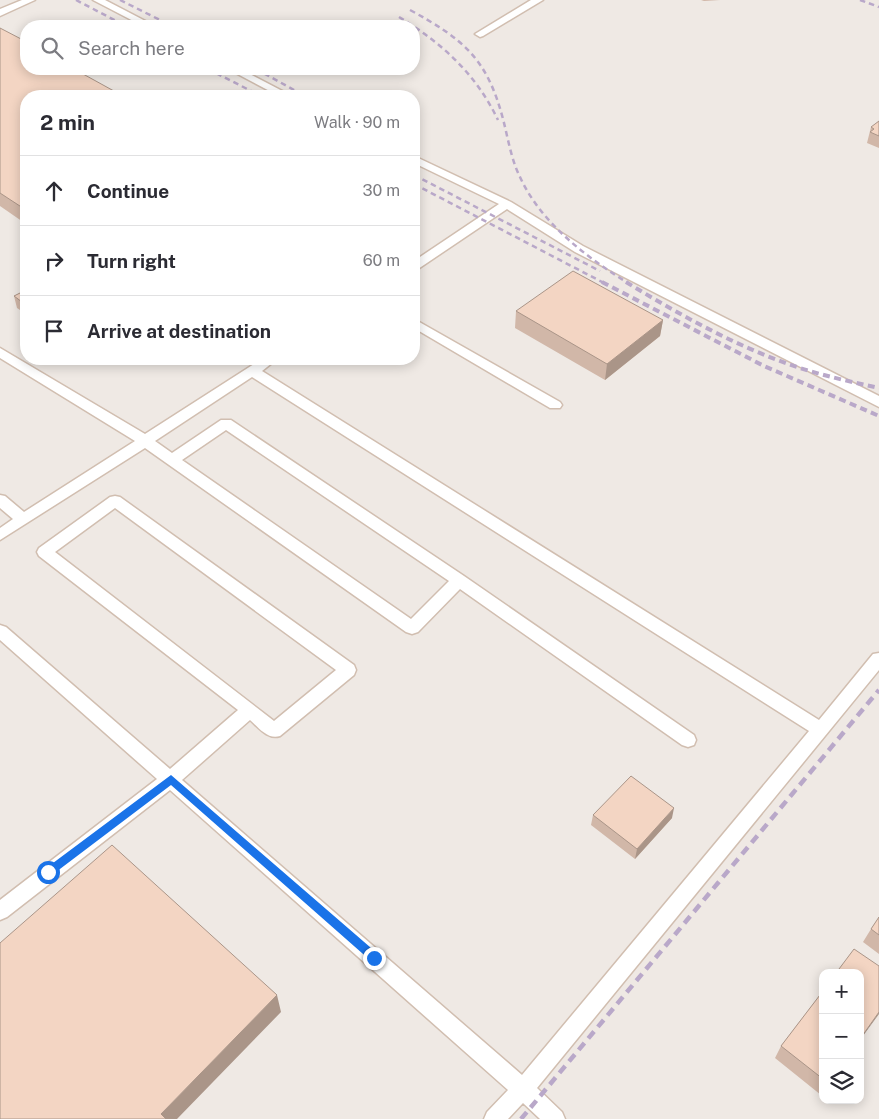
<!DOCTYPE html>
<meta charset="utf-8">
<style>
:root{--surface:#fff;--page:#f2f2f3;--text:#2b2b33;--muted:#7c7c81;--line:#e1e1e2}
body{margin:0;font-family:"Public Sans",sans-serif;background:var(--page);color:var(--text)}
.controls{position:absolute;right:15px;bottom:15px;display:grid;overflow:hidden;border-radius:10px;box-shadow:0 2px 12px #0003}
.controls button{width:45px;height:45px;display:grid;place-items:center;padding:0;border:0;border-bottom:1px solid var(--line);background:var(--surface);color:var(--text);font:25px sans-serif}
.stop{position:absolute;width:15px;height:15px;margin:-11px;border:4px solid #1a73e8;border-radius:50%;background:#fff}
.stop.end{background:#1a73e8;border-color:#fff;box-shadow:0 1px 5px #0008}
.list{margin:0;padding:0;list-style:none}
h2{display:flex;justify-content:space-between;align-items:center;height:65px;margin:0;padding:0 20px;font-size:21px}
h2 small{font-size:16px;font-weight:400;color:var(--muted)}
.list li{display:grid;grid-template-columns:32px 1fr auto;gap:15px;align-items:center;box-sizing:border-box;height:70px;padding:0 20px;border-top:1px solid var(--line)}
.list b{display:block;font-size:19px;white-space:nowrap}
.list em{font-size:16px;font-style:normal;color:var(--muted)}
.icon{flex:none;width:28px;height:28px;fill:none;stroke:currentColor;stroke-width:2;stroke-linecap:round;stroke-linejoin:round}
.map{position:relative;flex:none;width:879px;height:1119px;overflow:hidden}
.search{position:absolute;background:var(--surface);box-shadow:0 2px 12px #0003;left:20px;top:20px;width:400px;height:55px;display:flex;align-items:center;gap:12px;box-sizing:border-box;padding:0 18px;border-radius:20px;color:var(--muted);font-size:19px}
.panel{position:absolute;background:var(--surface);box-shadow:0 2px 12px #0003;left:20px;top:90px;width:400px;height:275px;border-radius:20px}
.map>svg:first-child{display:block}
.industrial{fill:#efe9e4;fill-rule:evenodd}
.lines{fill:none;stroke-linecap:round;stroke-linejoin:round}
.lane-casing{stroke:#d1beb0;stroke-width:3}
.lane{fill:#fff;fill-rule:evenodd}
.rail-far2{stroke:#b9a8c9;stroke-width:2.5;stroke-dasharray:5.5 4;stroke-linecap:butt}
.rail-far1{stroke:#b9a8c9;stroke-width:4;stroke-dasharray:7 4.5;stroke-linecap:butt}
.rail{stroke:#b9a8c9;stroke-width:4.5;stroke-dasharray:9 6;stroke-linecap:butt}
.wall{fill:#d1b7a8}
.shaded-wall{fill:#aa9588}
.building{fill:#f3d5c3;stroke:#aa9588}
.route{fill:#1a73e8}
</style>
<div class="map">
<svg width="879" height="1119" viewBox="0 0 879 1119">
<rect width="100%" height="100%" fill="#fdf6ec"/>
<path class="industrial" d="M0,0H879V1119H0ZM26,26H414V69H26ZM26,96H414V359H26ZM823,973H860V1100H823Z"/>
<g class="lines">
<defs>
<path id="lane" d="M22,0H35L0,16V9Z
M93,0H105L155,26H143Z
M531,0H543L483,36L480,37L475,34Z
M228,69H240L292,96H279Z
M414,156L511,202L583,246L879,396V407L575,252L507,209L418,269L414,270V261L499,204L414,163Z
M414,319L560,402L562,405L560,408H550L414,328Z
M0,348L145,434L262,359H277L262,371L819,720L873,654L879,653V670L537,1088L562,1112L565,1119H540L523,1103L508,1119H484L487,1112L508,1090L170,790L7,917L0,920V900L157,779L0,640V625L6,627L170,769L238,710L39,556L37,552L39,548L110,497L115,496L120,497L354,665L356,670L354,675L280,736C268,740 259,728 250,720L182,780L522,1075L809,731L252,377L155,441L172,453L221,420H231L464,576L694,735L696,740L694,745L688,747L682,745L460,589L418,632L412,634L406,632L145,448L0,540V528L13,519L0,508V495L5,496L24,512L135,441L0,358ZM226,430L449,581L411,619L182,460ZM115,508L336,670L274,721L55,552Z"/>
</defs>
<use href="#lane" class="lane-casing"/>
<use href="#lane" class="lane"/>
<path class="rail-far2" d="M76,0L126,26
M120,0L172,26
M860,0L879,7
M410,10C463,39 487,58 503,119C508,138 511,159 520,177C541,223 586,257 628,283
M399,17C442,43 476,74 498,120
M208,69L261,96
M256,69L305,96
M414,175L600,271
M414,184L604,283"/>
<path class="rail-far1" d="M602,282L764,366L879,416
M626,282C680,315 737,347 797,367C824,376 852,382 879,388"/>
<path class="rail" d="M521,1119L879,690"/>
</g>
<path class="wall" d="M701,0H720L704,1Z
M0,28L26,96V224L0,206Z
M879,121V148L867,143L871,127Z
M26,290V314L17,308L14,296Z
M516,311L663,320L660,336L605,380L515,328Z
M593,815L672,818L635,859L591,825Z
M879,917V954L863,942L871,929Z
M823,991V1093L821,1095L775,1058L781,1046Z"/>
<path class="shaded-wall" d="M663,320L660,336L605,380L607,364Z
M674,808L672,818L635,859L637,849Z
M277,995L281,1012L177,1119H163L161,1114Z
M879,1012V1014L860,1040V1039Z"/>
<path class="building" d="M0,28L23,40L26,38V69H74L123,96H26V210L0,193Z
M879,121V136L870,132L874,129L871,127Z
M573,271L663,320L607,364L516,311Z
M26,290V305L14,296Z
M631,776L674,808L637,849L593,815Z
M112,845L277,995L161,1114L166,1119H0V943Z
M879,917V935L871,929Z
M854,949L879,966V1012L860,1039V973H836Z
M823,991V1079L781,1046Z"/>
<path class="route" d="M171,775L378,954L379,958L378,961H371L171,785L52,875H45V869Z"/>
</svg>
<div class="controls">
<button>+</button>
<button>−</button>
<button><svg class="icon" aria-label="layers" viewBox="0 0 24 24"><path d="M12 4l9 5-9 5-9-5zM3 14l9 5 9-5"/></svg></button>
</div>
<div class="stop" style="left:48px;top:872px"></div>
<div class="stop end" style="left:374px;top:958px"></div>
<div class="search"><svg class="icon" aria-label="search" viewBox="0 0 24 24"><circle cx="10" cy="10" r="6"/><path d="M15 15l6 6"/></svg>Search here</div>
<section class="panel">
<h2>2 min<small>Walk · 90 m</small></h2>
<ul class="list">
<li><svg class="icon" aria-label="ahead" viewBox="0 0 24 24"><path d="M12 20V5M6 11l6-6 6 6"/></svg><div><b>Continue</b></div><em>30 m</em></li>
<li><svg class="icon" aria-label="right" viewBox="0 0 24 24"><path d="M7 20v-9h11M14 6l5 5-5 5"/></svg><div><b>Turn right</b></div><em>60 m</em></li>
<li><svg class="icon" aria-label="arrive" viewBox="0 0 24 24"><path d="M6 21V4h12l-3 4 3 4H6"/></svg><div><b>Arrive at destination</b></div></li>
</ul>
</section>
</div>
